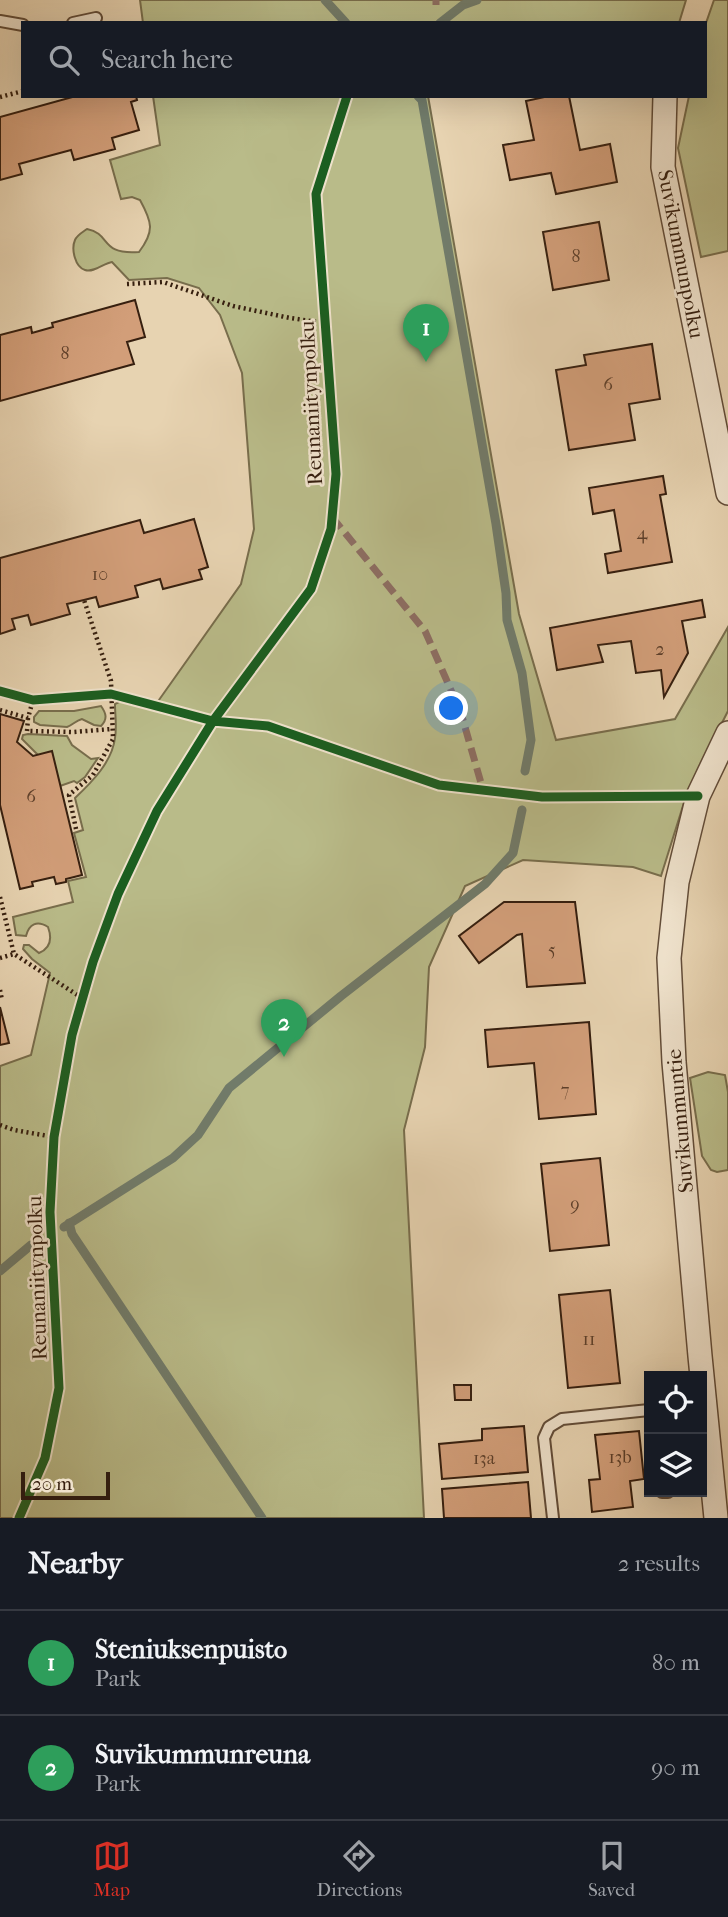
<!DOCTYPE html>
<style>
:root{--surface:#171b24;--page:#242831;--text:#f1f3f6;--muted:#9ea1a6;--line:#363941;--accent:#d93025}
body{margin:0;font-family:"IM FELL French Canon",serif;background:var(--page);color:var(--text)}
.controls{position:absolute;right:21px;bottom:21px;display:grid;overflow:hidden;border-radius:0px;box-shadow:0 7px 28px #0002}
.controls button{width:63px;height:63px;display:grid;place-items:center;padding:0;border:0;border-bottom:2px solid var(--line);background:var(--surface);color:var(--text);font:35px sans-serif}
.scale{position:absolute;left:21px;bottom:18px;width:89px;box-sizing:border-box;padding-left:7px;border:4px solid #361f0f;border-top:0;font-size:19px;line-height:24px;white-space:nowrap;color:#361f0f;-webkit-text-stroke:5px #efe2cc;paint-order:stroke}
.you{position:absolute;left:452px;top:709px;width:24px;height:24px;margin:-18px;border:5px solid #fff;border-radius:50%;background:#1a73e8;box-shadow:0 0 0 10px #1a73e833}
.badge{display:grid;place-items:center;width:46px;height:46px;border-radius:50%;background:var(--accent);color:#fff;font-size:23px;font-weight:700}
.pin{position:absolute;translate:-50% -58px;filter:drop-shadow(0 2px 4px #0008)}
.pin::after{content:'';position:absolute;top:37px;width:24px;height:21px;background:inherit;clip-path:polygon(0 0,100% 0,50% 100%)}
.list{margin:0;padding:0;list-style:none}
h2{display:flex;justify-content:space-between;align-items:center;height:91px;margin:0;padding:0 28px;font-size:30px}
h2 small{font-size:23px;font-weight:400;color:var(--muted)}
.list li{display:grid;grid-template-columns:46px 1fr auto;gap:21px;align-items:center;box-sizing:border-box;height:105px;padding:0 28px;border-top:2px solid var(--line)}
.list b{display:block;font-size:26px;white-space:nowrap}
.list p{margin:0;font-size:23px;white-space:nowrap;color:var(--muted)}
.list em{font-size:23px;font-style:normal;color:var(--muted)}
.icon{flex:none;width:38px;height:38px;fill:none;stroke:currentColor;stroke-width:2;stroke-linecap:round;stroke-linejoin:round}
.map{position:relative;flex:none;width:728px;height:1518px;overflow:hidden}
.search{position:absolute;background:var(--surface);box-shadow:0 7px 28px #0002;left:21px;right:21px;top:21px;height:77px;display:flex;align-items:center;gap:18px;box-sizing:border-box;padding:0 24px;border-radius:0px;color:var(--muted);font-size:26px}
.sheet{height:301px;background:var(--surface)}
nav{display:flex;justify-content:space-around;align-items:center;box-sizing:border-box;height:98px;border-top:2px solid var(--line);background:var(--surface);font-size:19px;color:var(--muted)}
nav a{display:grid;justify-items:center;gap:4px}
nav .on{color:var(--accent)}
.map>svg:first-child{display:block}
.green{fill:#b9bb89;stroke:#786d4c;stroke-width:2}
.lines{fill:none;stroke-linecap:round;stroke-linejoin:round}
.stream{stroke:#717b6a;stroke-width:9}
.building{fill:#d29e79;stroke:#361f0f;stroke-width:2}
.lane-casing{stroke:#624c38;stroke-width:14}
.street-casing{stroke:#624c38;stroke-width:26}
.path{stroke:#361f0f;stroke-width:4.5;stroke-dasharray:2 3.5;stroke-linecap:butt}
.lane{stroke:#efe2cc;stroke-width:10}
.street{stroke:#efe2cc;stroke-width:23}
.quiet{stroke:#8d6e63;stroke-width:7;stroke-dasharray:14 7;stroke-linecap:butt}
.cycleway-casing{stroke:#efe2cc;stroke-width:13}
.cycleway{stroke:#1b5e20;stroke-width:9}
.labels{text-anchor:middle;stroke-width:5;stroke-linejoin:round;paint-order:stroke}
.number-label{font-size:18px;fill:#5d3f2a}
.street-label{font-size:21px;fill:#361f0f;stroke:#efe2cc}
</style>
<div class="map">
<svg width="728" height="1518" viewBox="0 0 728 1518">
<rect width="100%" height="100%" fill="#e7d3b1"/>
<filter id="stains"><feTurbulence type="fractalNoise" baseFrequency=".00286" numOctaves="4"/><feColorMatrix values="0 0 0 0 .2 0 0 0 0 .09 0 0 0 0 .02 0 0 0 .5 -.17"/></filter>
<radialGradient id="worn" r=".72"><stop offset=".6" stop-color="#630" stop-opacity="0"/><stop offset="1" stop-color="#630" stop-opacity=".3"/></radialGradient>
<path class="green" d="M140,0H686L679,23H143Z
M714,0H728V251L701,257L678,148L689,96H705V26Z
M153,96H428L519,614L556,740L675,719L728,627V711L688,790L661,876L633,867L523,860L465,886L429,967L425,1047L404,1130L424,1518H0V1066L31,1055L50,973L32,959L23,949L24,945H29L39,953C51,948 52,938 48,927C37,920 29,924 26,936L16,935L13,917L73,902L68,881L86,877L74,833L83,830L75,798C92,782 112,762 115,738C117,727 115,715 115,704L121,701L154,707L241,584L254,529L242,373L220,315L199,288L167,278L129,280L112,262C104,263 94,273 85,270C75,267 71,249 75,240C77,235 83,232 87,229C112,234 99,255 139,252C155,231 152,222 140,200L132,197L121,199L110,160L160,145Z
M101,706C106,713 108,719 101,726L94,725L82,719C75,721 73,725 67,727L40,725L34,722V717L39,711H74Z
M28,734L67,736L72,745L91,759L98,758L85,777L77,783L74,781L60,786L38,755L22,739L23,735Z
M708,1072L725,1075L728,1092V1170L717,1172L711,1170L702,1156L690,1078Z"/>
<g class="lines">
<path class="stream" d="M325,0L346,23
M440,23L463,5L477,0
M418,96L422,100L496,524L506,593L507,620L522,673L531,740L525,771
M69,1223L72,1234L262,1518
M64,1227L173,1158L198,1135L229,1088L341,996L485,884L513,853L522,810
M0,1271L31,1245"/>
</g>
<path class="building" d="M76,96H136L137,100L131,102L139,130L112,138L115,149L74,160L71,150L19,164L22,174L0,180V117Z
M549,96H569L580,150L610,144L617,182L556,194L551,173L510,180L503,145L534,140L526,101Z
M599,222L609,280L553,290L543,232Z
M135,300L145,337L127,342L134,364L0,401V335L31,327L32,333L53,327L52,323Z
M652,344L660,399L629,404L635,440L569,450L556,370L586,365L584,355Z
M663,476L666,494L660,495L672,562L608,573L605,554L621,551L614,510L593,514L589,488Z
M194,519L208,567L199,570L202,579L163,589L160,579L135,586L138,597L99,607L96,597L84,600L67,604L70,614L31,625L28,615L12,619L15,629L0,634V558L140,520L144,533Z
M702,600L705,617L682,621L688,653L664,697L661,670L636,673L631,641L598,645L603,662L557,670L550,628Z
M0,714L24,721L17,742L33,756L52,751L82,875L66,879V882L56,884L54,877L32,882L33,886L20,889L0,805Z
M504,902H575L585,983L527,987L522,934L517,935L479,963L459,936Z
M0,1007L9,1043L0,1045Z
M589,1022L596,1114L539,1119L534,1063L488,1067L485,1030Z
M600,1158L609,1245L550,1251L541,1164Z
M610,1290L620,1383L568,1388L559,1295Z
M454,1385H471V1400H455Z
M524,1426L528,1472L442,1479L439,1444L482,1440V1429Z
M639,1431L644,1479L630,1481L633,1507L592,1512L589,1480L600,1479L595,1435Z
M528,1482L531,1518H444L442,1489Z"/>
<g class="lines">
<defs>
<path id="lane" d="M0,21L23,25
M73,23L96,18
M662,1492H668
M553,1518L544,1438L549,1427L562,1419L649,1410"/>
<path id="street" d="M665,96L663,167L728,493
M716,1518L700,1356L674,1062L669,958L677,882L698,796L728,733"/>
</defs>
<use href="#lane" class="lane-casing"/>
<use href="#street" class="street-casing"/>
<path class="path" d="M0,97L23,91
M127,284L163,282L233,306L290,318L325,323
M0,710L28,718L33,700
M28,718L27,731L73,732L112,729
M76,829L69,795L93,775L113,739L111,681L84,600
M0,897L14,954L82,998
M0,958L14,954
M0,990L2,1000
M0,1125L14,1130L54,1137"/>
<use href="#lane" class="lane"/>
<use href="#street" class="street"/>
<path class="quiet" d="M436,5V0
M332,517L425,631L461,713L483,790"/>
<defs>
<path id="cycleway" d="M0,691L33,700L111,694L213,721L268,726L439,785L542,797L698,796
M19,1518L45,1458L59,1388L50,1212L54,1137L72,1035L93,962L118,894L157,811L213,721L311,589L331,529L336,474L316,194L347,96"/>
</defs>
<use href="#cycleway" class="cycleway-casing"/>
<use href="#cycleway" class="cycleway"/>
</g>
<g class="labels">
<g class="number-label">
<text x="576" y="262">8</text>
<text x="65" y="359">8</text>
<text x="608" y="390">6</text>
<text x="642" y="539">4</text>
<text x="100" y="580">10</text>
<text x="660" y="655">2</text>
<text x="31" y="802">6</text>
<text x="552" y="956">5</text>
<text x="565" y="1096">7</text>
<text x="575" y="1210">9</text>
<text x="589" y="1345">11</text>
<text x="620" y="1463">13b</text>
<text x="484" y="1464">13a</text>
</g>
<g class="street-label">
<text transform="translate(681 254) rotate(79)" y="7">Suvikummunpolku</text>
<text transform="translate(311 403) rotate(-93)" y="7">Reunaniitynpolku</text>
<text transform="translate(680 1121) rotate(-95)" y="7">Suvikummuntie</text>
<text transform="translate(37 1278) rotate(-92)" y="7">Reunaniitynpolku</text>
</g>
</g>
<rect width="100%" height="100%" filter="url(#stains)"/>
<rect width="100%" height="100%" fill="url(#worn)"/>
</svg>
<div class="controls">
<button><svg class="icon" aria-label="locate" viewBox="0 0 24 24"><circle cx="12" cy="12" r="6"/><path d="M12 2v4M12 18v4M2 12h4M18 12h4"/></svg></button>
<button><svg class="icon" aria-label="layers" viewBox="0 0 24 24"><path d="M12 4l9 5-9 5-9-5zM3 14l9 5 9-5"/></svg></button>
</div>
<div class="scale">20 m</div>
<div class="you"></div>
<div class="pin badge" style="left:426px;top:362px;background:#2e9e5b">1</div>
<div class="pin badge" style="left:284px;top:1057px;background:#2e9e5b">2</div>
<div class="search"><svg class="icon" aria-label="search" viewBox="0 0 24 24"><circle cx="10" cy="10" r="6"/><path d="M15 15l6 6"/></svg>Search here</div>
</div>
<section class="sheet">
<h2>Nearby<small>2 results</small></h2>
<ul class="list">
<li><span class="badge" style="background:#2e9e5b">1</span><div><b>Steniuksenpuisto</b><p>Park</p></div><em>80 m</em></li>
<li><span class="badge" style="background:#2e9e5b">2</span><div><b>Suvikummunreuna</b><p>Park</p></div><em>90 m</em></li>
</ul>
</section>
<nav>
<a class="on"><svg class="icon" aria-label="map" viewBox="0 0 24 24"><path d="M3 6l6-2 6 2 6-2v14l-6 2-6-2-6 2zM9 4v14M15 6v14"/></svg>Map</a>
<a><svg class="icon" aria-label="directions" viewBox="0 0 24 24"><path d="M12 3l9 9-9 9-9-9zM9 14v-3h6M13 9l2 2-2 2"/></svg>Directions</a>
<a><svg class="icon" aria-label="saved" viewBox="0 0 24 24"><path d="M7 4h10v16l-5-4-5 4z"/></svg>Saved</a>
</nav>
